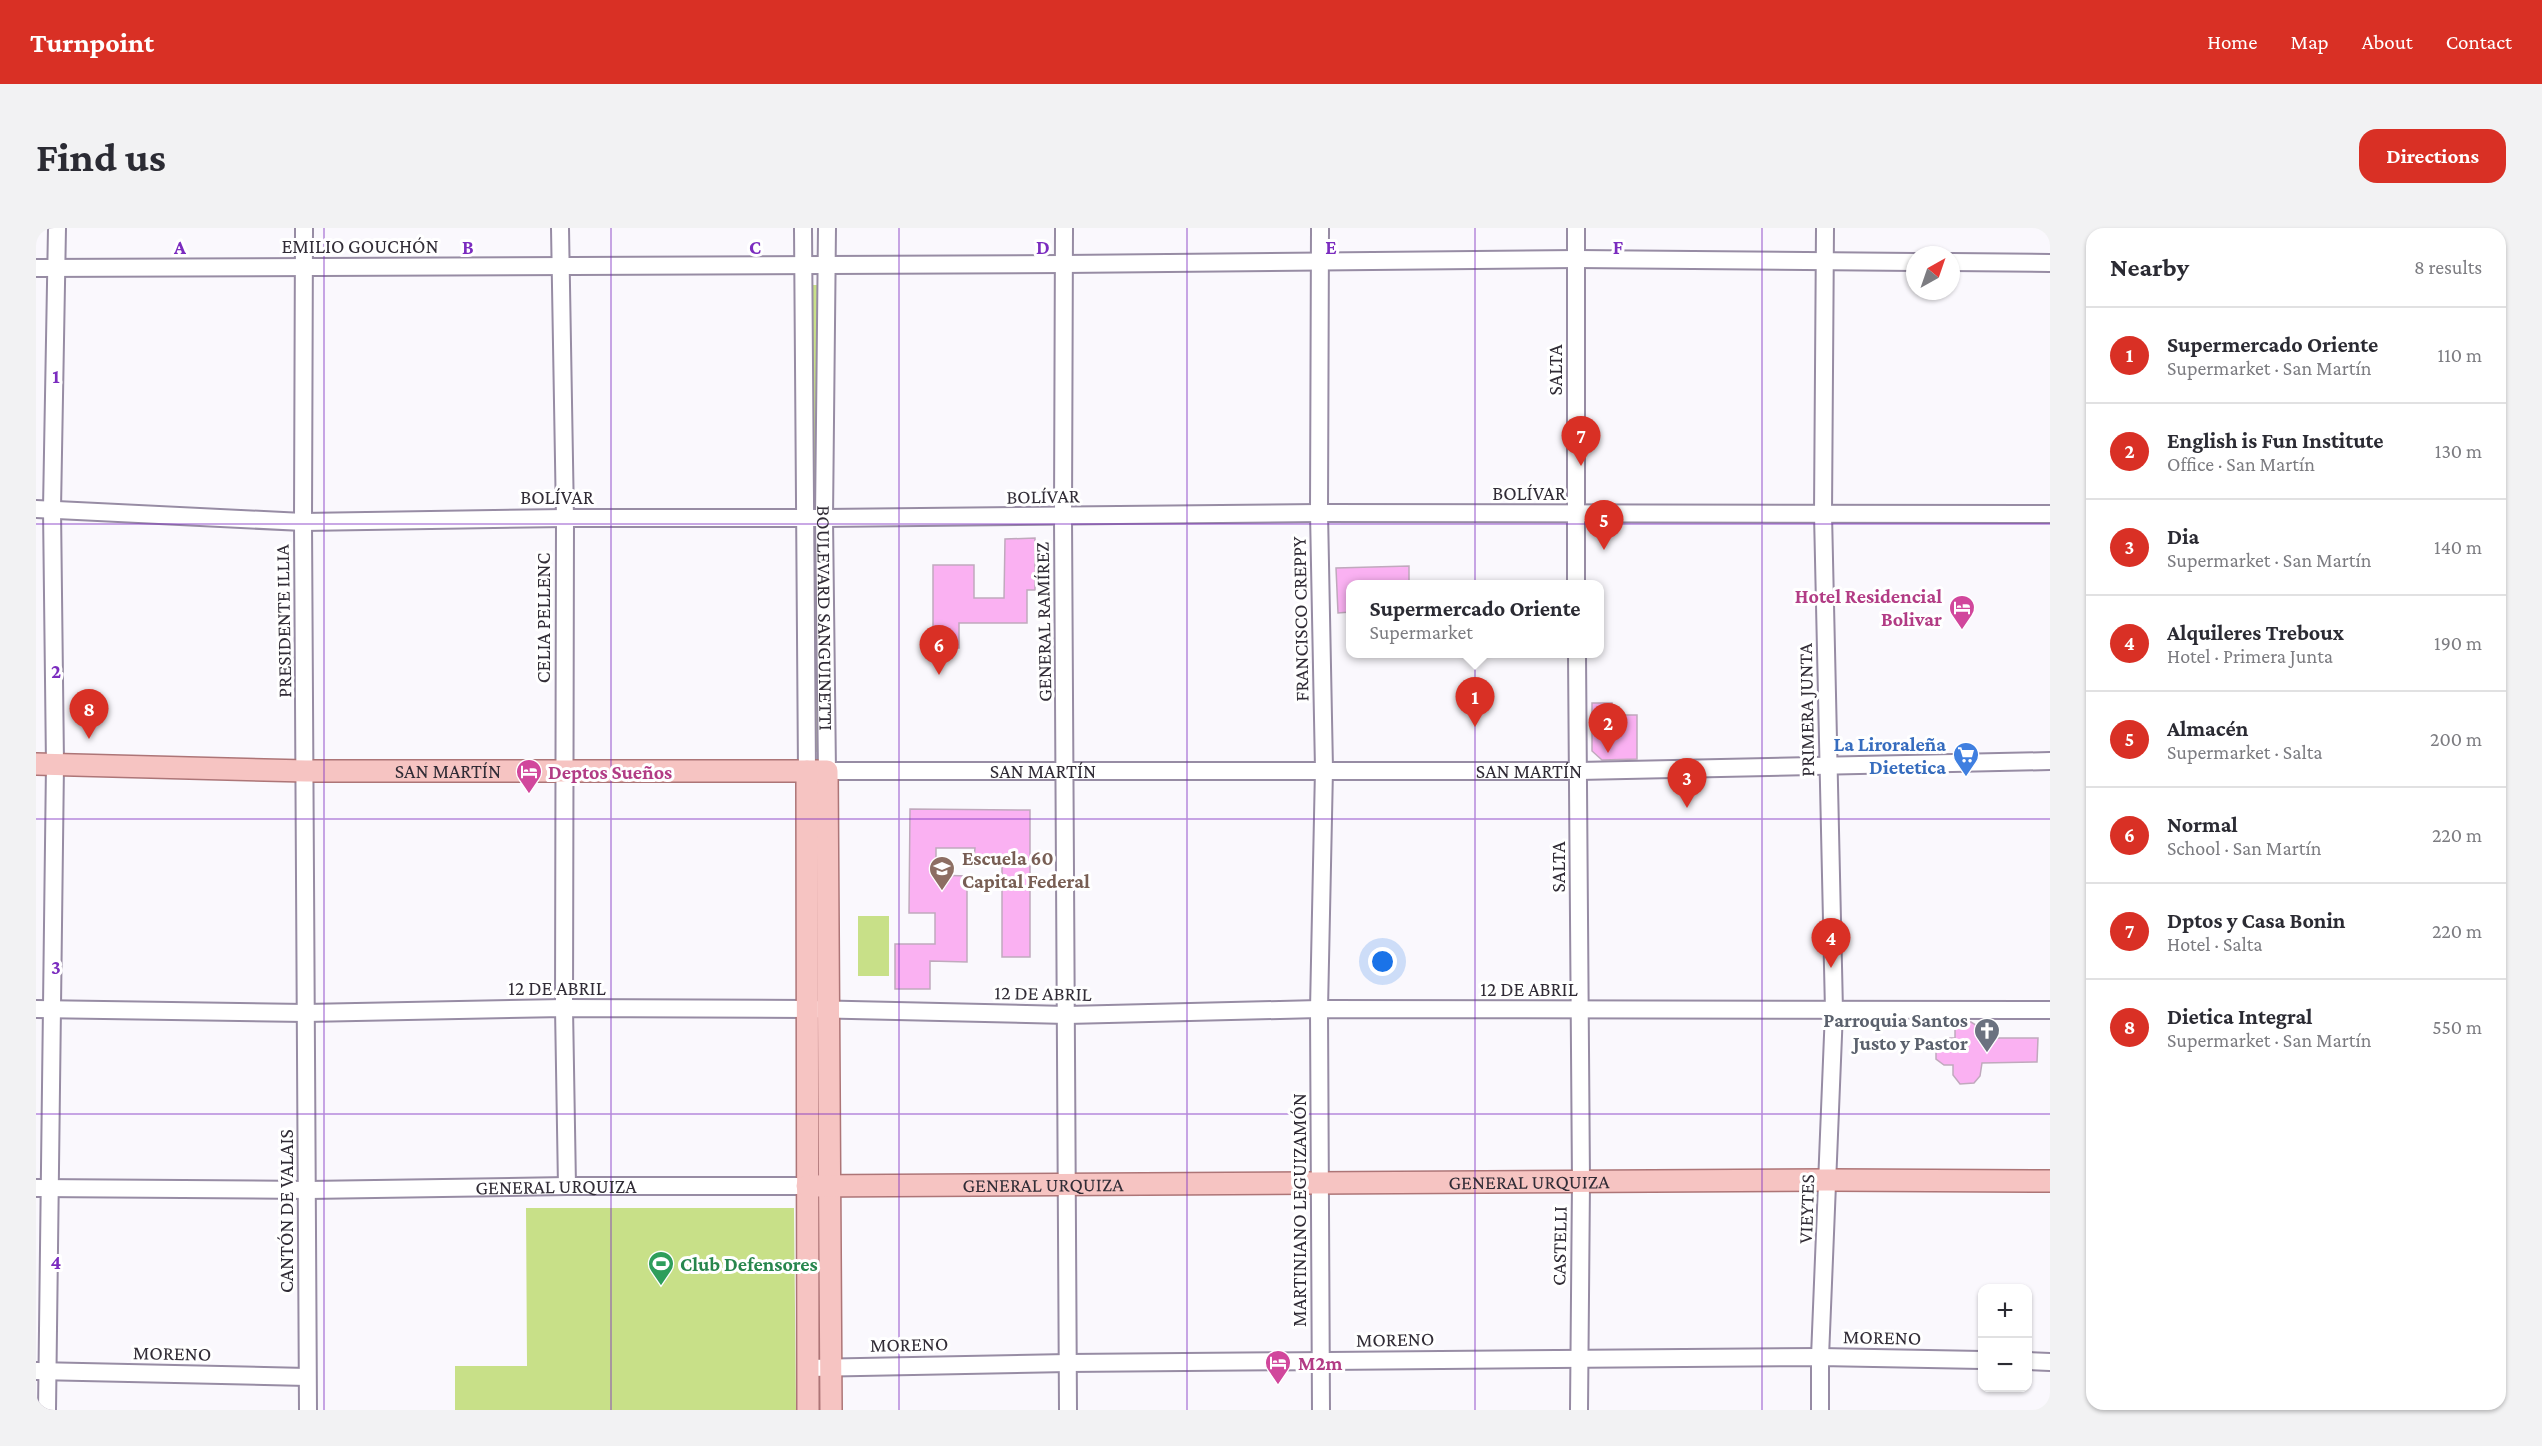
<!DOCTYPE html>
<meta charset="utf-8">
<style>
:root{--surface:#fff;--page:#f2f2f3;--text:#2b2b33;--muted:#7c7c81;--line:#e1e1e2;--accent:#d93025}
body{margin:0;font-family:"Crimson Pro",serif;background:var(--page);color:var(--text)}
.controls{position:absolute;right:18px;bottom:18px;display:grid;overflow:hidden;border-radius:12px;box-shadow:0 2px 4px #0004}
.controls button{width:54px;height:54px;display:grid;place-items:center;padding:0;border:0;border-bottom:2px solid var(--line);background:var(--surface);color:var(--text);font:30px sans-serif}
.compass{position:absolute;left:1870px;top:18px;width:54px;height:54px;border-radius:50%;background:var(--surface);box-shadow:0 2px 4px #0004;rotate:40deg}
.you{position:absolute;left:1347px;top:734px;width:21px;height:21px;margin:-15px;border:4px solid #fff;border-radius:50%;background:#1a73e8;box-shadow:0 0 0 9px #1a73e833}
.badge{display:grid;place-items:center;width:39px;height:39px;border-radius:50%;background:var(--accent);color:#fff;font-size:20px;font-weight:700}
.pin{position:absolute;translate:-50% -50px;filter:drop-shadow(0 2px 3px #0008)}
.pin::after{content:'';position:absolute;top:32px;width:21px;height:18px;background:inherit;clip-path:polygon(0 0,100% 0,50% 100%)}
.popup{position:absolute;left:1310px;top:352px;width:258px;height:78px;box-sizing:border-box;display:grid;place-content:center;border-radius:12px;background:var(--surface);filter:drop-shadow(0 2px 4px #0005);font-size:20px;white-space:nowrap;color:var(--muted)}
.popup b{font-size:22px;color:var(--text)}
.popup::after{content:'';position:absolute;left:50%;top:100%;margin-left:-12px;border:12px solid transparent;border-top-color:var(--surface)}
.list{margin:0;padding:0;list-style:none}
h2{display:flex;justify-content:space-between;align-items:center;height:78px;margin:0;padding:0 24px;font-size:26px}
h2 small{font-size:20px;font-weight:400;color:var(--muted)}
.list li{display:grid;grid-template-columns:39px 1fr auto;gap:18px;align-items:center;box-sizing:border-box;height:96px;padding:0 24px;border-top:2px solid var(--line)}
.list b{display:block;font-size:22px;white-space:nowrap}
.list p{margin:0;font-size:20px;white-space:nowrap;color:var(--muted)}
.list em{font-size:20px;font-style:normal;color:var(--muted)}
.map{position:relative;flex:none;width:2014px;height:1182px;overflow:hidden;border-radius:18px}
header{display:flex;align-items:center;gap:36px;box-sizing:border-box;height:84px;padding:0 30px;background:var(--accent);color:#fff}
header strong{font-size:28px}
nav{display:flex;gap:33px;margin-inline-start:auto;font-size:21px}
.intro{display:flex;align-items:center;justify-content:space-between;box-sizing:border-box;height:144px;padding:0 36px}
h1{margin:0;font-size:42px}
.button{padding:15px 27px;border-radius:18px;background:var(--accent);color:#fff;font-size:21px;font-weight:700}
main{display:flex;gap:36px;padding:0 36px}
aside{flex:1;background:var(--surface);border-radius:18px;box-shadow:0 2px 4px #0004}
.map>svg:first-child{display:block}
.green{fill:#c8e088}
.building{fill:#fab1f2;stroke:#c0a9bd;stroke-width:1.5}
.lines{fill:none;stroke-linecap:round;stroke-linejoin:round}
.minor-casing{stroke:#978ca4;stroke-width:20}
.major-casing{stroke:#ad7577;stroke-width:24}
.minor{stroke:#fff;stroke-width:16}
.major{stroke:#f6c4c2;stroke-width:21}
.grid{fill:none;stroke:#7b2cbf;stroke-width:1.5;stroke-opacity:0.55}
.labels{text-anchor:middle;stroke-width:6;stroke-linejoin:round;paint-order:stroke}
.street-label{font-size:20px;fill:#312c36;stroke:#fff}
.hotel-label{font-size:20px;font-weight:bold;fill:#b23c85;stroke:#fff;text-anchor:start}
.shop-label{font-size:20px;font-weight:bold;fill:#366cbe;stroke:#fff;text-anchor:end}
.education-label{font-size:20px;font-weight:bold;fill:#785e54;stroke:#fff;text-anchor:start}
.worship-label{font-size:20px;font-weight:bold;fill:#5b616d;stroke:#fff;text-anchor:end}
.leisure-label{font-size:20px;font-weight:bold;fill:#27864d;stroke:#fff;text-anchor:start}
.grid-label{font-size:20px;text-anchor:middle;font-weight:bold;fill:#7b2cbf;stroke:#fff;stroke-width:6;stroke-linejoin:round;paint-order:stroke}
</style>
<header>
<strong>Turnpoint</strong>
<nav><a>Home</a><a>Map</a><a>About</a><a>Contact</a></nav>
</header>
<div class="intro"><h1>Find us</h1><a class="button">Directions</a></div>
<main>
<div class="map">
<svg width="2014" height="1182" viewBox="0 0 2014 1182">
<rect width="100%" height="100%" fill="#faf8fd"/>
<path class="green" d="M775,57H784L785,261L776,262Z
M775,320H784L785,524H776Z
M822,688H853V748H822Z
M490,980H758L760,1182H419V1138H491Z"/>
<path class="building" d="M999,310V362H991V395H923V420H902V413H897V337H938V370H968L969,311Z
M1373,338V357H1314V384L1302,385L1300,340Z
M1556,475H1576V487H1601V531L1566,532L1556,523Z
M874,581L994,582V729H966V629H938L939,620H900V647L931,648V734L894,733V761H859V716H899V685H873Z
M1927,794H1935L1943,799L1944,810H2002L2001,834L1946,835L1944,848L1938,855L1924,856L1917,847V837H1908L1900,831V821L1910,810H1919V800Z"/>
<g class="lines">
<defs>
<g id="minor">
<path d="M268,0L267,294L272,1182"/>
<path d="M524,0L529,290L528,780L531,958"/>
<path d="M767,0L771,543"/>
<path id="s1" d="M791,0L788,290L791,543H1543L2014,533"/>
<path d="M1028,0L1027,289L1032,1182"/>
<path d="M1284,0L1283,285L1288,541L1283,781L1285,1182"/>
<path d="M1540,0V356"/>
<path d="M1915,34L2014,35"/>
<path d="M0,40L1028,36L1541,31L1879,34"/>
<path d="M0,281L267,294L529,290H788L1283,285L2014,286"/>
<path d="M1541,426L1545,954L1543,1182"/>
<path d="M0,781L269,785L528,780L771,781L1031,787L1283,781L2014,782"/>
<path id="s2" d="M0,960L272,962L531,958H771"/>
<path d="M1992,1133L2014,1134"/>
<path d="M772,1140L1032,1135L1784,1129L1946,1132"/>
<path d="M0,1143L271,1149"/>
<path d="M11,1182L19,536L16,281L21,0"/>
<path d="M1784,1182V1129L1798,783L1787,286L1789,0"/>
</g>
<g id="major">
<path id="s3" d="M0,536L270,543H791L795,1182"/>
<path d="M771,543L772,1182"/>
<path id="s4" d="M771,958L1792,952L2014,953"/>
</g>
</defs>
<use href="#minor" class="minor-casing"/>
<use href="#major" class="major-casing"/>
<use href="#minor" class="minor"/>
<use href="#major" class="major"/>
</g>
<path class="grid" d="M288,0V1182M575,0V1182M863,0V1182M1151,0V1182M1439,0V1182M1726,0V1182M0,296H2014M0,591H2014M0,886H2014"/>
<defs>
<symbol id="hotel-pin" viewBox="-11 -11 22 30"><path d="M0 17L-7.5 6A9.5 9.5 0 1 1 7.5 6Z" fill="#d1479c" stroke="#fff"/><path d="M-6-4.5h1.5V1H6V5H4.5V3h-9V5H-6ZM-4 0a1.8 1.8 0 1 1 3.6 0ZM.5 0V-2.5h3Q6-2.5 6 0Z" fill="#fff"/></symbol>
<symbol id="supermarket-pin" viewBox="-11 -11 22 30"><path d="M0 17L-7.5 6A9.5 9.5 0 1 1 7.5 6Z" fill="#3f7fe0" stroke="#fff"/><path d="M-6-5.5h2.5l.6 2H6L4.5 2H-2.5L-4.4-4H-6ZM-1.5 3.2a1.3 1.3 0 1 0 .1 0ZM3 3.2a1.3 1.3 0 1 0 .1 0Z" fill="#fff"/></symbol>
<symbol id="school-pin" viewBox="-11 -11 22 30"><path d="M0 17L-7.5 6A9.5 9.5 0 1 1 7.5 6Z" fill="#8d6e63" stroke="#fff"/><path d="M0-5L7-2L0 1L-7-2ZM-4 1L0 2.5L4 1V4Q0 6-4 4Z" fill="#fff"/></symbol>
<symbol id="church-pin" viewBox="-11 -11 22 30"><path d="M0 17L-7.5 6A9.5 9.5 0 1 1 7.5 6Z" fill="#6b7280" stroke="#fff"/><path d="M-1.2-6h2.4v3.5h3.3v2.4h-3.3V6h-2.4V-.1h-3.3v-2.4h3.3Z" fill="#fff"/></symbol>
<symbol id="stadium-pin" viewBox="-11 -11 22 30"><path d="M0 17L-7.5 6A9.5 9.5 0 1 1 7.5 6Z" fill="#2e9e5b" stroke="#fff"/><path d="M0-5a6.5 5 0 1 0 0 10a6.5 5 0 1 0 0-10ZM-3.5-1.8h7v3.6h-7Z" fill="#fff"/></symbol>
</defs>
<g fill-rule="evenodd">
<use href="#hotel-pin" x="1911" y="365" width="30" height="40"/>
<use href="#supermarket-pin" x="1915" y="512" width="30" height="40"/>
<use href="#hotel-pin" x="478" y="529" width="30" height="40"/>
<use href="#school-pin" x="891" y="626" width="30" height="40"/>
<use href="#church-pin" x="1936" y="788" width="30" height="40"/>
<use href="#stadium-pin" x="610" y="1021" width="30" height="40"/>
<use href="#hotel-pin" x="1227" y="1120" width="30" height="40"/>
</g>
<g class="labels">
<g class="street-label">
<text x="324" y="25">EMILIO GOUCHÓN</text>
<text transform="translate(1519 142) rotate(-90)" y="7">SALTA</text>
<text x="1493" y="272">BOLÍVAR</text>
<text transform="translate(1007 268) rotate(-1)" y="7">BOLÍVAR</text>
<text x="521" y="276">BOLÍVAR</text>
<text transform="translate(507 390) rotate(-90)" y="7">CELIA PELLENC</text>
<text dy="7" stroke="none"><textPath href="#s1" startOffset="390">BOULEVARD SANGUINETTI</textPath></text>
<text transform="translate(1264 391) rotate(-91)" y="7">FRANCISCO CREPPY</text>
<text transform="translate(247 393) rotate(-91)" y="7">PRESIDENTE ILLIA</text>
<text transform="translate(1007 394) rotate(-91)" y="7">GENERAL RAMÍREZ</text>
<text transform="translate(1770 482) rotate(-91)" y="7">PRIMERA JUNTA</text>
<text dy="7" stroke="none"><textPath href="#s1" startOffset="1245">SAN MARTÍN</textPath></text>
<text dy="7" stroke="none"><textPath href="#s1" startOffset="759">SAN MARTÍN</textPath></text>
<text dy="7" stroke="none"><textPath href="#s3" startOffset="412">SAN MARTÍN</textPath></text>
<text transform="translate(1522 639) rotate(-90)" y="7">SALTA</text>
<text x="521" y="767">12 DE ABRIL</text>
<text x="1493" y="768">12 DE ABRIL</text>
<text transform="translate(1007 765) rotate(1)" y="7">12 DE ABRIL</text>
<text dy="7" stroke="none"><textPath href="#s4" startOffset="722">GENERAL URQUIZA</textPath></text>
<text dy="7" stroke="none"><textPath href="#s4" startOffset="236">GENERAL URQUIZA</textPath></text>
<text dy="7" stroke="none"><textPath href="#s2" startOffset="520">GENERAL URQUIZA</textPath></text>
<text transform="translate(1770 981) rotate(-88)" y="7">VIEYTES</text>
<text transform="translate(1263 982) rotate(-90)" y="7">MARTINIANO LEGUIZAMÓN</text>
<text transform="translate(250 983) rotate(-90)" y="7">CANTÓN DE VALAIS</text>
<text transform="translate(1523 1018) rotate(-89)" y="7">CASTELLI</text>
<text transform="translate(1846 1109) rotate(1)" y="7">MORENO</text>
<text transform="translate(1359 1111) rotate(-1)" y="7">MORENO</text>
<text transform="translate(873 1116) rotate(-1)" y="7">MORENO</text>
<text transform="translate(136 1125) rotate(1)" y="7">MORENO</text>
</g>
<g class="hotel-label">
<text x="1906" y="375" text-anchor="end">Hotel Residencial<tspan x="1906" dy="23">Bolivar</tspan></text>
<text x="512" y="551">Deptos Sueños</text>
<text x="1262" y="1142">M2m</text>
</g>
<g class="shop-label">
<text x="1910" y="523">La Liroraleña<tspan x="1910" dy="23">Dietetica</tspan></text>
</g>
<g class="education-label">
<text x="926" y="637">Escuela 60<tspan x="926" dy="23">Capital Federal</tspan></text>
</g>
<g class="worship-label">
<text x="1932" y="799">Parroquia Santos<tspan x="1932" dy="23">Justo y Pastor</tspan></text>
</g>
<g class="leisure-label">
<text x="644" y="1043">Club Defensores</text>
</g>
</g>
<g class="grid-label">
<text x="144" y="26">A</text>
<text x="432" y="26">B</text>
<text x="719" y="26">C</text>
<text x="1007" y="26">D</text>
<text x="1295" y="26">E</text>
<text x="1582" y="26">F</text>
<text x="20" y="155">1</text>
<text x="20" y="450">2</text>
<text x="20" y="746">3</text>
<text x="20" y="1041">4</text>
</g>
</svg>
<div class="controls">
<button>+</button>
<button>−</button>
</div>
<svg class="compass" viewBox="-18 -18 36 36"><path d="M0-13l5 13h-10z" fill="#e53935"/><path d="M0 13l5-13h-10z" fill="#7c7c81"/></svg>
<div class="you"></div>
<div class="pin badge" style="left:1439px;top:499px">1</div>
<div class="popup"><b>Supermercado Oriente</b>Supermarket</div>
<div class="pin badge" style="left:1572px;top:525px">2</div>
<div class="pin badge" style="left:1651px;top:580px">3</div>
<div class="pin badge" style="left:1795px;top:740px">4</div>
<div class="pin badge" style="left:1568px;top:322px">5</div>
<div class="pin badge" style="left:903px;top:447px">6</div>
<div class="pin badge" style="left:1545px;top:238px">7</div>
<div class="pin badge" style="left:53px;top:511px">8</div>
</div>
<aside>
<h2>Nearby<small>8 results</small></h2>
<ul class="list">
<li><span class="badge">1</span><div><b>Supermercado Oriente</b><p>Supermarket · San Martín</p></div><em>110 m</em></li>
<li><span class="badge">2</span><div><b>English is Fun Institute</b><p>Office · San Martín</p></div><em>130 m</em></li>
<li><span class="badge">3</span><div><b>Dia</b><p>Supermarket · San Martín</p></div><em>140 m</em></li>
<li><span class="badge">4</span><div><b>Alquileres Treboux</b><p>Hotel · Primera Junta</p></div><em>190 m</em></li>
<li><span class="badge">5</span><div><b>Almacén</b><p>Supermarket · Salta</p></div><em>200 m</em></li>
<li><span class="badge">6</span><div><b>Normal</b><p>School · San Martín</p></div><em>220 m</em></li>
<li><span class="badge">7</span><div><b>Dptos y Casa Bonin</b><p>Hotel · Salta</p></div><em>220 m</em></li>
<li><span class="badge">8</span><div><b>Dietica Integral</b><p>Supermarket · San Martín</p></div><em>550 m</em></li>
</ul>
</aside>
</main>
